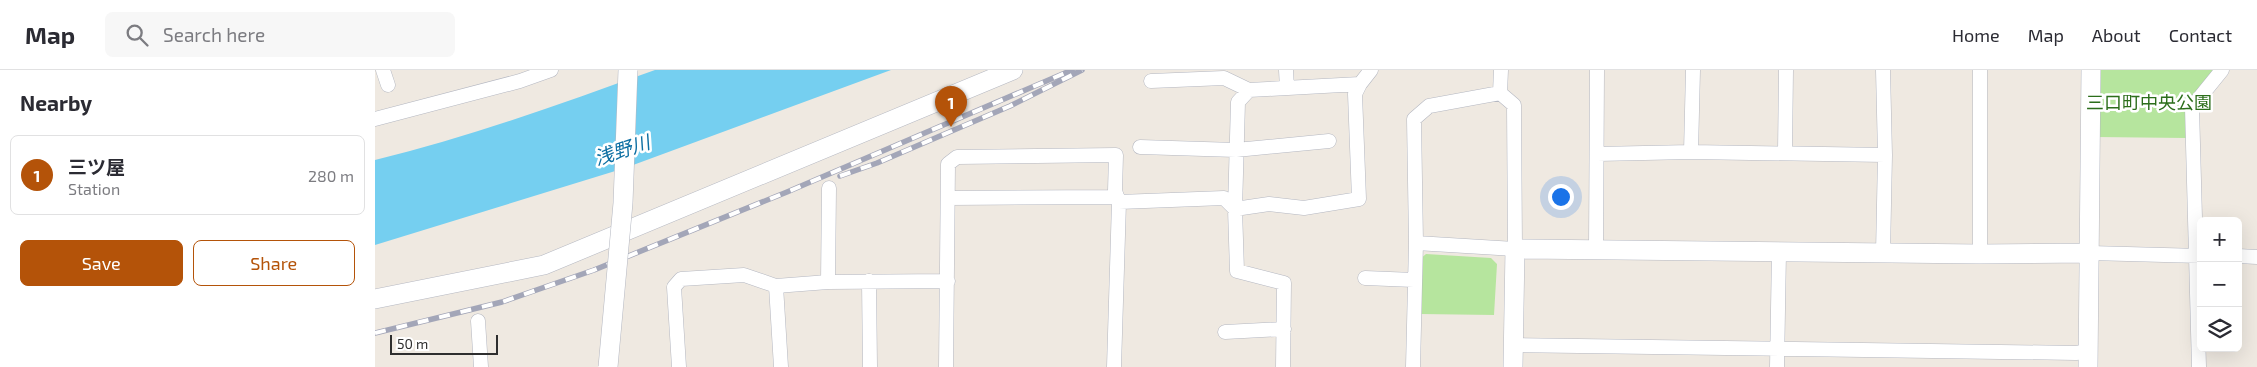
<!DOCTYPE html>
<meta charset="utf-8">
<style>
:root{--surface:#fff;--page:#f7f7f7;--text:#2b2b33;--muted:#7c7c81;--line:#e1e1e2;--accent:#b45309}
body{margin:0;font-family:"Exo 2","Noto Sans JP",sans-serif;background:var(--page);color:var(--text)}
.controls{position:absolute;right:15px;bottom:15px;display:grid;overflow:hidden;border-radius:8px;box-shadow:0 5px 20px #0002}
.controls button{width:45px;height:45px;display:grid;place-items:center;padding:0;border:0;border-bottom:1px solid var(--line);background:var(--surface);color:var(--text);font:25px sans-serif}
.scale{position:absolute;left:15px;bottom:12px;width:108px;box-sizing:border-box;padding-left:5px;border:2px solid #2e2e2e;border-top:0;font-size:14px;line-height:18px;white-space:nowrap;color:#2e2e2e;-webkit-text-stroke:4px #fff;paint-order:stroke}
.you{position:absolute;left:1185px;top:126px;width:18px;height:18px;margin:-12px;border:4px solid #fff;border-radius:50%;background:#1a73e8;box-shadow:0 0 0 8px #1a73e833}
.badge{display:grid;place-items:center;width:32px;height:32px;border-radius:50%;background:var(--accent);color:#fff;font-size:16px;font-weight:700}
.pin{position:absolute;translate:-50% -41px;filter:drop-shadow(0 1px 2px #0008)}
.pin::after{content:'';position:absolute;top:26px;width:18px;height:15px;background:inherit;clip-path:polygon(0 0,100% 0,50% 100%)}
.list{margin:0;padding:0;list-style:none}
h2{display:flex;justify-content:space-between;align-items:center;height:65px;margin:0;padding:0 20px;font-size:21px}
h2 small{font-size:16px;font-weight:400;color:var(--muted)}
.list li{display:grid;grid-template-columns:32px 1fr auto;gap:15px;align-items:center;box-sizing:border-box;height:80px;margin:0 10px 10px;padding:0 10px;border:1px solid var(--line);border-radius:8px}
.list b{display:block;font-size:19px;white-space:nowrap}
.list p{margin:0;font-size:16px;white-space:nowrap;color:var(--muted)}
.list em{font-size:16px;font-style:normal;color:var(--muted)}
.actions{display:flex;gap:10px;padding:15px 20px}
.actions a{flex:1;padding:11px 0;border:1px solid var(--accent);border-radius:8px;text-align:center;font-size:18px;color:var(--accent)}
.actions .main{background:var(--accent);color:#fff}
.icon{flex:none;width:28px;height:28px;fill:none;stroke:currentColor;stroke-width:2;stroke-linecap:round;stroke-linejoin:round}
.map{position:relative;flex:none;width:1882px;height:297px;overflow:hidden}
header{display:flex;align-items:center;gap:30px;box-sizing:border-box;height:70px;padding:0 25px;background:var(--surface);border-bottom:1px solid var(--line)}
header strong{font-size:24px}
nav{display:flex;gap:28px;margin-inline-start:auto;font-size:18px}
.search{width:350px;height:45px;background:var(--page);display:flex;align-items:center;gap:12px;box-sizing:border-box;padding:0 18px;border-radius:8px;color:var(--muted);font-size:19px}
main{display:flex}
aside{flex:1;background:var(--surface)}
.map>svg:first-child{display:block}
.green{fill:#b6e59e}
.water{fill:#75cff0}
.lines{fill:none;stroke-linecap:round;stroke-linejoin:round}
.street-casing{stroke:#b4b7c1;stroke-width:15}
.secondary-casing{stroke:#b4b7c1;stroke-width:20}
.street{stroke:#fff;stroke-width:14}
.secondary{stroke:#fff;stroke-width:19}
.rail-casing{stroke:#a3a6b8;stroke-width:5.5}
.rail{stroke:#fff;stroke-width:4;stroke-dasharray:11;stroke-linecap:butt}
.secondary-bridge-casing{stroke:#b4b7c1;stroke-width:20;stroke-linecap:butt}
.secondary-bridge{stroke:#fff;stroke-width:19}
.labels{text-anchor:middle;stroke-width:5;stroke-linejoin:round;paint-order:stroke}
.park-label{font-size:18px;fill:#2c6e1b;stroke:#fff}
.water-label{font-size:19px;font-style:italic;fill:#0d6fa3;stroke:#fff}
</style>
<header>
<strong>Map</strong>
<div class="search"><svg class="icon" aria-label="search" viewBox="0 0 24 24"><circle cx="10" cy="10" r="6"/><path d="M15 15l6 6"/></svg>Search here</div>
<nav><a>Home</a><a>Map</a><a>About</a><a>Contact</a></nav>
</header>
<main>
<aside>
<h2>Nearby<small></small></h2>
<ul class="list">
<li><span class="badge">1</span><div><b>三ツ屋</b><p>Station</p></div><em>280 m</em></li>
</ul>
<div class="actions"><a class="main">Save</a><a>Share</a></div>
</aside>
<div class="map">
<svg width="1882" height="297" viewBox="0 0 1882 297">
<rect width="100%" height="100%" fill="#efe9e1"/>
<path class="green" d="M1722,0H1840L1811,33V68L1722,67Z
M1051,184L1116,188L1122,194L1119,245L1045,244L1044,190Z"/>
<path class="water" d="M280,0H516L250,98L0,175V90C95,67 188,33 280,0Z"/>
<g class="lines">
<defs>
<path id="street" d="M8,0L13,15
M911,0L912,18
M1605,0V184
M776,11L849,8L874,20
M1125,23L1126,0
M0,49L145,11L176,0
M765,77L861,80L954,71
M1316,82L1318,0
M1410,82L1411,0
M1222,84L1316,82L1510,85
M573,128L742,127
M744,132L849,128L860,139
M860,139L894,134L929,138L984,129L980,24L985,14L996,0
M1221,180L1222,0
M1508,183L1510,85L1508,0
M1715,183L1826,186
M1863,186L1882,187
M990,208L1039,210
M494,211L495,297
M453,212L454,118
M401,216L406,297
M103,251L106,297
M850,262L909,259
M1139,275L1701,283L1714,281
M304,297L299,217L306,209L369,205L401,216L453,212L573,211
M571,297L573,94L582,87L741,85L740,121L744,132L739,297
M908,297L909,213L862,201L860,139L863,32L874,20L985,14
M1038,297L1041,173L1039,49L1054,36L1125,23L1139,35L1140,179L1041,173
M1402,297L1404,182
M1824,297L1817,37L1847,0"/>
<path id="secondary" d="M0,229L169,195L638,0
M1138,297L1140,179L1605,184L1715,183
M1713,297L1716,0"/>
</defs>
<use href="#street" class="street-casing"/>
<use href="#secondary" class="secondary-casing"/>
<use href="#street" class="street"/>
<use href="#secondary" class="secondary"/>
<defs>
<path id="rail" d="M465,106L502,93L635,36L707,0
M0,263L127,232L219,200L412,122L697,0"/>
</defs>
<use href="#rail" class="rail-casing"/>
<use href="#rail" class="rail"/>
<defs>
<path id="secondary-bridge" d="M233,297L248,133L253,0"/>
</defs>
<use href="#secondary-bridge" class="secondary-bridge-casing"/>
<use href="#secondary-bridge" class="secondary-bridge"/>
</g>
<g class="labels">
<g class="park-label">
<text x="1774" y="39">三口町中央公園</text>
</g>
<g class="water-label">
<text transform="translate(247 80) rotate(-18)" y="7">浅野川</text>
</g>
</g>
</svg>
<div class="controls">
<button>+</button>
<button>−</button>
<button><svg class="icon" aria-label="layers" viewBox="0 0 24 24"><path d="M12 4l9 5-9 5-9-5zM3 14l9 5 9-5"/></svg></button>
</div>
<div class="scale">50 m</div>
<div class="you"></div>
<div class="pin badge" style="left:576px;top:57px">1</div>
</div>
</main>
